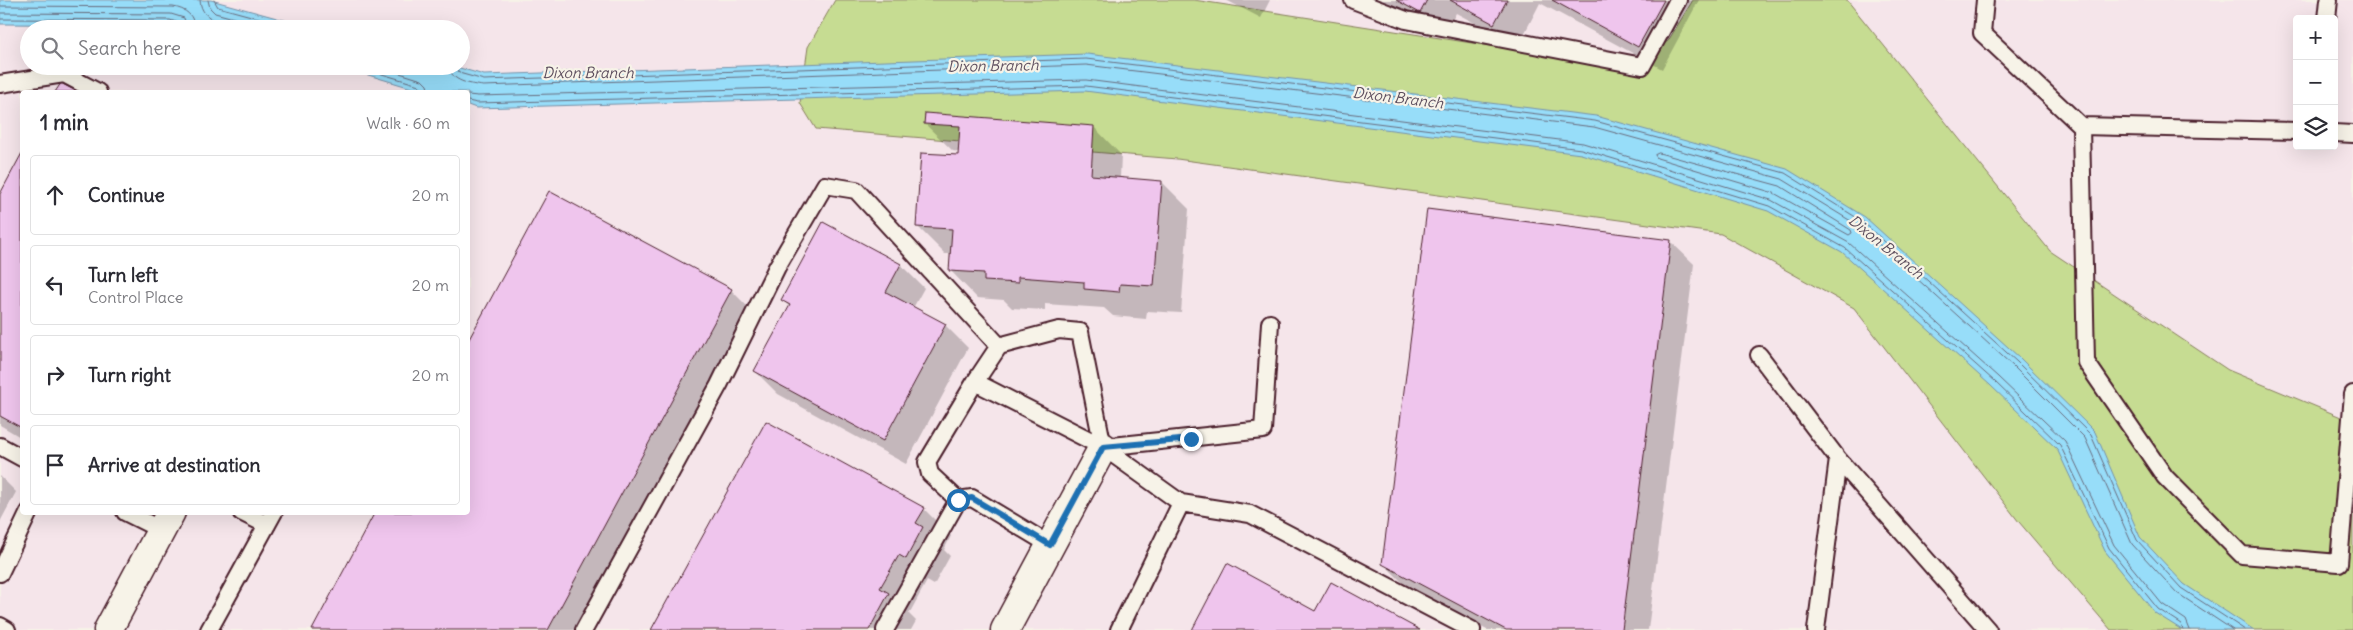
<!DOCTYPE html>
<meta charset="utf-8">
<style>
:root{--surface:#fff;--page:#f2f2f3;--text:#2b2b33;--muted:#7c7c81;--line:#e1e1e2}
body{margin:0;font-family:Delius,sans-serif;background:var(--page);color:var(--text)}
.controls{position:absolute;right:15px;top:15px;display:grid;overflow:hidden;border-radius:5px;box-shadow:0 5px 20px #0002}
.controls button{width:45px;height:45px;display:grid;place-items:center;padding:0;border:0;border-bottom:1px solid var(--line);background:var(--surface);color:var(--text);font:25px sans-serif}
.stop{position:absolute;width:15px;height:15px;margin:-11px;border:4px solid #1f6fb2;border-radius:50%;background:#fff}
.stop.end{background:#1f6fb2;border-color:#fff;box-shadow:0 1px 5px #0008}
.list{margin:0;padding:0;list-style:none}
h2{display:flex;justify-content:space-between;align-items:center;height:65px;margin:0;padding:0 20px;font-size:21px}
h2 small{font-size:16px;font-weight:400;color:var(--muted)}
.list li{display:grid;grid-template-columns:32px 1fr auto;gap:15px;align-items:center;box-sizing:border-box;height:80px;margin:0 10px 10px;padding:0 10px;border:1px solid var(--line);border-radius:5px}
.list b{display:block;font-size:19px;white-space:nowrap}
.list p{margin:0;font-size:16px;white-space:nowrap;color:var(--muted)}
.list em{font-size:16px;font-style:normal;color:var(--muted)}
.icon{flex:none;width:28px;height:28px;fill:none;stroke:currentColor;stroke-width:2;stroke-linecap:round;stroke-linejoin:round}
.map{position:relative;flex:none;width:2353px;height:630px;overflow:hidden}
.search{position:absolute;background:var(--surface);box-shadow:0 5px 20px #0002;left:20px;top:20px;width:450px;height:55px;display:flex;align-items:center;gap:12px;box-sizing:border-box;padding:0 18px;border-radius:28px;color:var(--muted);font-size:19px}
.panel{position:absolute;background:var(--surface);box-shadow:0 5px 20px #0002;left:20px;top:90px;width:450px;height:425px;border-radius:5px}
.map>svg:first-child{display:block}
.built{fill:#f5e5ea;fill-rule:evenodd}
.green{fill:#c6dc92;stroke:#887e5e}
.water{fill:#97ddf9;stroke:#7891a7}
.shadow{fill:#0003}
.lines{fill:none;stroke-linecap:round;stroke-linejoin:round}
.shore{stroke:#696b7d;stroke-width:1}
.building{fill:#efc5ed;stroke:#4a1f2b}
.lane-casing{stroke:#4a1f2b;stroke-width:20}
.street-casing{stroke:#4a1f2b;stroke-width:31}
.lane{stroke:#f7f3e8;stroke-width:16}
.street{stroke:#f7f3e8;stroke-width:28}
.route{stroke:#1f6fb2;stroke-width:6}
.labels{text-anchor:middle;stroke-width:4.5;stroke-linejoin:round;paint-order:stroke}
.water-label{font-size:15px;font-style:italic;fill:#5d4e5e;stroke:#f7f3e8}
</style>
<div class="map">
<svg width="2353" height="630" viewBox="0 0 2353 630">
<rect width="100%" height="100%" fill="#f7f3e8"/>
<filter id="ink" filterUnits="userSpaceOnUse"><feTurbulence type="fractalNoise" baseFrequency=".02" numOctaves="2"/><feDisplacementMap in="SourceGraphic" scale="10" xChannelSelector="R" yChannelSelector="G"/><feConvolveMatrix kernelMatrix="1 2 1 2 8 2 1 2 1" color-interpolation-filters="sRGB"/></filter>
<g filter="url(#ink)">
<path class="built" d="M0,0H2353V630H0ZM2297,19H2334V146H2297ZM29,29H461V66H29ZM22,92H468V512H22Z"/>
<path class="green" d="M835,0H1194L1627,67L1668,41L1693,0H1847L2050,251L2228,370L2353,422V630H2111L2019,522L1854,308L1721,234L1177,159L816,129L800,103L808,47Z"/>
<path class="water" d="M0,0H211L317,29H187L170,25L0,24Z
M1087,54L1596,116L1787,169L1865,217L2020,358L2095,432L2140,537L2184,584L2254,630H2182L2155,613L2105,551L2057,449L1990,385L1842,252L1768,211L1581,154L1085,91L476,108L468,105V92H425L338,66H453L484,75Z"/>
<path class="shadow" d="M1226,0H1270L1261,18Z
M1378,0H1699L1662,69L1540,3L1518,46L1456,13L1444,36Z
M925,124L1094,127L1121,155L1120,178L1162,182L1189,209L1181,313L1147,311L1146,319L1113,316L1104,308L1045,304V310L1012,308L1004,300L977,298L950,270L951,254H945L917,226L959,157V152L953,151Z
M22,155V438L0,425V197Z
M549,192L731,290L759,318L590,630H313L468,512V344Z
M824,224L901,265L924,288L913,308L945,325L968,348L906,464L778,394L755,371L790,307L782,300Z
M1670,241L1694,264L1648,630H1487L1407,587L1383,563Z
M0,476L16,492L0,522Z
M924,509L951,536L944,550L950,556L934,585L927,581L909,614L916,621L911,630H653Z"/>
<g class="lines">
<path class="shore" d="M200,0C201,23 228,24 246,29
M208,0L210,8L215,13L275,29
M214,0L218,7L299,29
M0,6L173,7C186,9 194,15 195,29
M0,13L171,14L184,18L187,29
M0,19L170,20L179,23L181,29
M355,66L419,85L423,92
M377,66L422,80L427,85L429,92
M449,66C450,82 471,84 483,86L1086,65L1594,127L1782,179L1859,226L2013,366L2085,438L2132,544L2177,593L2233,630
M456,66L459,73L484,80L1086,59L1595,121L1785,173L1862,221L2017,362L2091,435L2137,540L2181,588L2245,630
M468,95L478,96L1086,80L1583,143L1771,200L1849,243L1998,377L2065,441L2114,545L2162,604L2186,620L2190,630
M468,101L477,103L1086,86L1581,149L1769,206L1845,248L1994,381L2060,445L2109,548L2158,609L2181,624L2183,630
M1659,153L1780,186L1851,230L1852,233L1849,235L1774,193L1657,158L1655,155Z"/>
</g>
<path class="building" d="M1396,0H1427L1420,13Z
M1450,0H1507L1494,24Z
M1552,0H1664L1638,47Z
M61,83L78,92H55Z
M925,113L1094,126L1091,175L1162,181L1154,286L1120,284L1119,292L1084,289V282L1018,277V283L984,281V273L949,271L952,229L916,227L921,153L958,155L960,126L924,124Z
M22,153V428L0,416V194Z
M549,191L732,289L548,630H312L375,512H468V341Z
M1427,209L1671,240L1622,630H1506L1382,564Z
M823,222L901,264L886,292L946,324L883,441L754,371L790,305L781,300Z
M766,421L925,508L916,523L923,527L906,559L899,555L880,588L889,593L869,630H651Z
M1227,563L1315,611L1331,582L1420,630H1192Z"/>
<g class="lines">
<defs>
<path id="lane" d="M1353,0L1406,20L1642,66L1678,0
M1985,0L1982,33L2081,126L2297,131
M2327,19L2329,0
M0,84L64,74L98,92
M2081,126L2086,362L2165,477L2242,555L2339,563L2353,394
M2334,133L2353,134
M1759,355L1838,459L1988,630
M0,446L22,458
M1103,447L1263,430L1270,323
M1103,447L1181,503L1119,630
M958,500L930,474L927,462L975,382L999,346
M1181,503L1250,514L1472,630
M125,512L161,530
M241,512L267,525
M0,573L29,512
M0,626L7,630
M209,630L274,512
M584,630L719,385L777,267L825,185L856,190L999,346L1059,330L1080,332L1103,447L975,382
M885,630L958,500L972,498L1050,545
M1816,630L1838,459"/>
<path id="street" d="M108,630L171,512
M1005,630L1103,447"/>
</defs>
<use href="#lane" class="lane-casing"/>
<use href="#street" class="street-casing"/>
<use href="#lane" class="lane"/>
<use href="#street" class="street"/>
</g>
</g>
<g class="lines" filter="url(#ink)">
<path class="route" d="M958,500L972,498L1050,545L1103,447L1191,439"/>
</g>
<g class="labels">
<g class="water-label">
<text transform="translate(993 66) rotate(-1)" y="5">Dixon Branch</text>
<text x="588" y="78">Dixon Branch</text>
<text transform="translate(1398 98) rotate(7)" y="5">Dixon Branch</text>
<text transform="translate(1886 247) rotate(39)" y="5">Dixon Branch</text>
</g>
</g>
</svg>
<div class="controls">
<button>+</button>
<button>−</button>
<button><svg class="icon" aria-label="layers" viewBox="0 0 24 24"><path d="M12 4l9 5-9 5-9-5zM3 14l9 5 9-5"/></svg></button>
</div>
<div class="stop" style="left:958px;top:500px"></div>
<div class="stop end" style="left:1191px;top:439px"></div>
<div class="search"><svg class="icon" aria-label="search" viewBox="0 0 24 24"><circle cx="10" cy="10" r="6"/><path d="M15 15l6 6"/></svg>Search here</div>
<section class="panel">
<h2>1 min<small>Walk · 60 m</small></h2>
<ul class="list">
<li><svg class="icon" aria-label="ahead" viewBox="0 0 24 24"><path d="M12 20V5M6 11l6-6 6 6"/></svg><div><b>Continue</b></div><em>20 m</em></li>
<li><svg class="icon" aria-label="left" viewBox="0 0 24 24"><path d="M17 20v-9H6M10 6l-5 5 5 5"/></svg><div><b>Turn left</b><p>Control Place</p></div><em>20 m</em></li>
<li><svg class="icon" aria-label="right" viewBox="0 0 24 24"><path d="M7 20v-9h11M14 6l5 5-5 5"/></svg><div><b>Turn right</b></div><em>20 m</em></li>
<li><svg class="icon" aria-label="arrive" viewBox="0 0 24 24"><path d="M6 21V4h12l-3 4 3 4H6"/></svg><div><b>Arrive at destination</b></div></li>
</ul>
</section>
</div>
